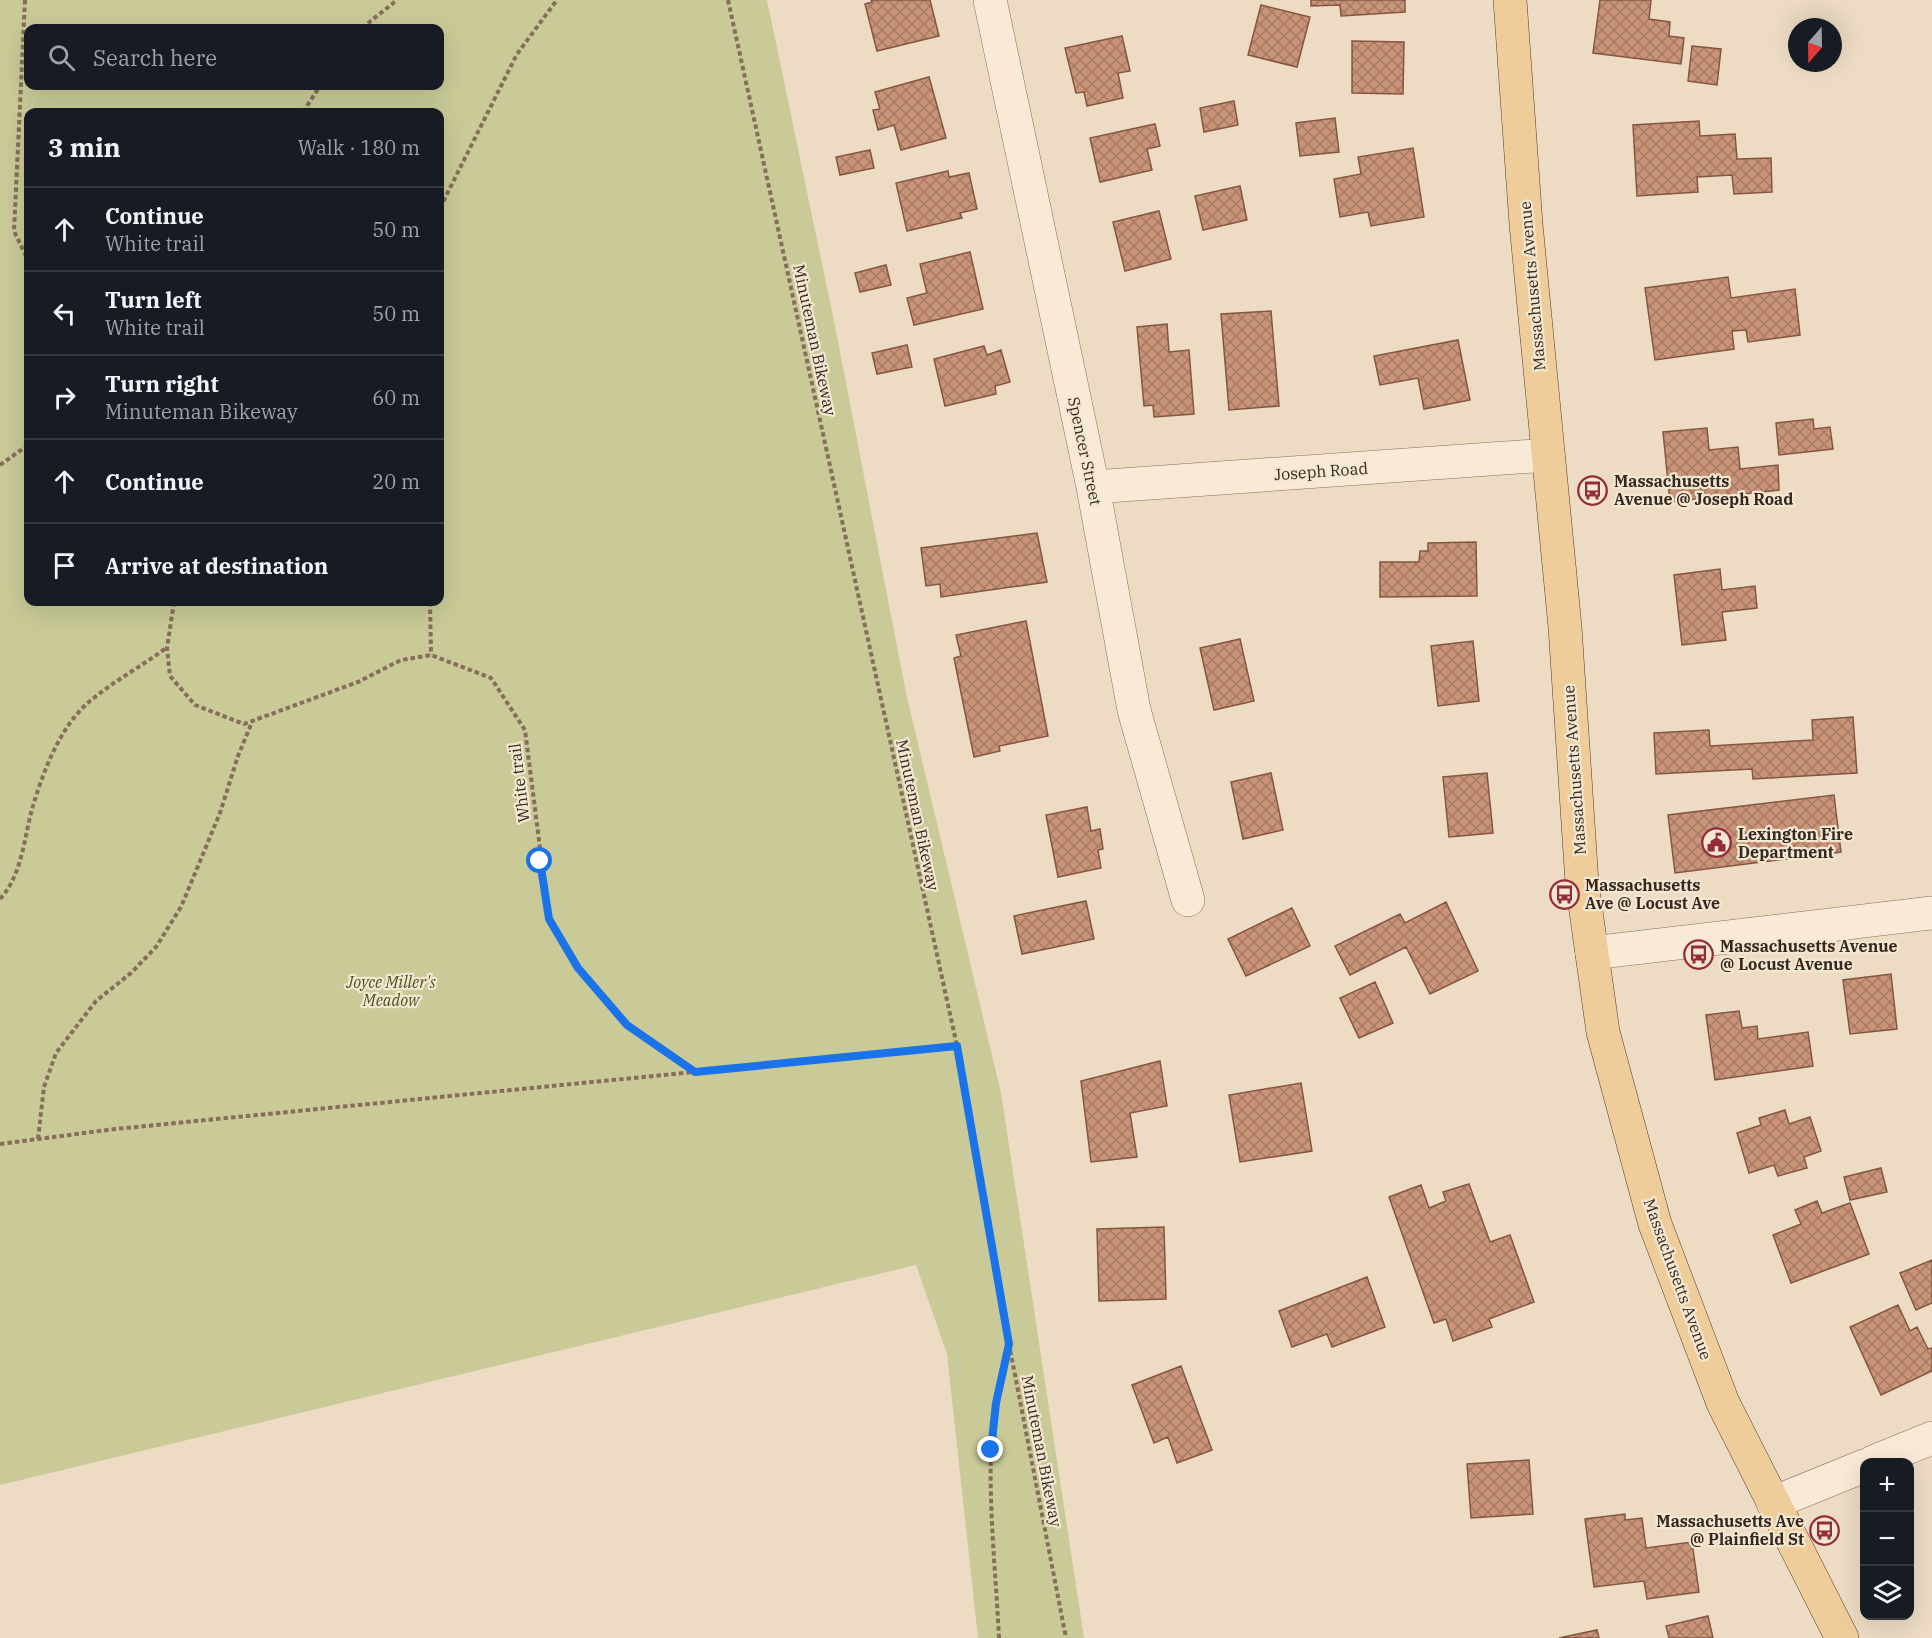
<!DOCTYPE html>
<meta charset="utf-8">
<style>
:root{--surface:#171b24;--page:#20242c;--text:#f1f3f6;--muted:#9ea1a6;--line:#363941}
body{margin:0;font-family:"IBM Plex Serif",serif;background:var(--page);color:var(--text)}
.controls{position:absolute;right:18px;bottom:18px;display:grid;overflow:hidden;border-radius:12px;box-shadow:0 6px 24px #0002}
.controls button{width:54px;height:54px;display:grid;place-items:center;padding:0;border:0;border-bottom:2px solid var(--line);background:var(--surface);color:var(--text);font:30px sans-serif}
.compass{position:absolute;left:1788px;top:18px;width:54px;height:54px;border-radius:50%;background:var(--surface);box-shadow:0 6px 24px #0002;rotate:200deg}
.stop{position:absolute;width:18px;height:18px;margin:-14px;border:4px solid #1a73e8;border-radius:50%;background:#fff}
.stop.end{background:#1a73e8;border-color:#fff;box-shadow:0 2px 6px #0008}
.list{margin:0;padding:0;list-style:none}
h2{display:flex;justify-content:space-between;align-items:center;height:78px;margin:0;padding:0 24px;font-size:26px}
h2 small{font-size:20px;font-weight:400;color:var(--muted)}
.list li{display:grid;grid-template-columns:39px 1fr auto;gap:18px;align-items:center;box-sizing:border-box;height:84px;padding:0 24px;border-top:2px solid var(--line)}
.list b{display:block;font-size:22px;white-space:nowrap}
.list p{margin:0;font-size:20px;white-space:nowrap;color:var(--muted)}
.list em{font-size:20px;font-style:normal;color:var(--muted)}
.icon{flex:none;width:33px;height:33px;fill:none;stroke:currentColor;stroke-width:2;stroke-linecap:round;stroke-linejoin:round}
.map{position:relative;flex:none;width:1932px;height:1638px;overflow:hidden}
.search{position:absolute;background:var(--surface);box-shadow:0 6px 24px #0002;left:24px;top:24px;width:420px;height:66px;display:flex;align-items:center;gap:15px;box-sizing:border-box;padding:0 21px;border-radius:12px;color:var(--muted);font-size:22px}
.panel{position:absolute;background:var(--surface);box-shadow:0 6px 24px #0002;left:24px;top:108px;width:420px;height:498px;border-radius:12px}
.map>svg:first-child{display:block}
.green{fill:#c9ca97;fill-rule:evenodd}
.building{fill:url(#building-cross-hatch);stroke:#845641;stroke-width:1.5}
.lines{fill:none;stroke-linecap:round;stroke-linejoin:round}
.minor-casing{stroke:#866e5a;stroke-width:34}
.major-casing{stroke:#543c2e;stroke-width:34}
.path{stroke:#866e5a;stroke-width:4;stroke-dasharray:4.5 3;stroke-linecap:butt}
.minor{stroke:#f8ead6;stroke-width:33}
.major{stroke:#efcd9b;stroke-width:33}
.route{stroke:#1a73e8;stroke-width:8}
.labels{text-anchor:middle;stroke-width:4.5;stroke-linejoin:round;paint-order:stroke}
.street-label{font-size:16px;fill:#36281e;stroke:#f4e7d2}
.poi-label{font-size:16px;font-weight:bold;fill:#36281e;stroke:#f4e7d2;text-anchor:start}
.park-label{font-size:16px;font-style:italic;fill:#4b5225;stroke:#f4e7d2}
</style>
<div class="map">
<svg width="1932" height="1638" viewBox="0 0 1932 1638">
<defs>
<pattern id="building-cross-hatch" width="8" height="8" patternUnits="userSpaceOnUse" patternTransform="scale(1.5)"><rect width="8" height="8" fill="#ca9479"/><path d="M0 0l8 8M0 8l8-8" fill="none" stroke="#a57963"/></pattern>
</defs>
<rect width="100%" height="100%" fill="#eddcc3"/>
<path class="green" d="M0,0H767L835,326L906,693L1001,1093L1084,1638H978L947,1354L916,1265L0,1485ZM28,28H440V86H28ZM28,112H440V602H28Z"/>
<path class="building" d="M871,0H930L939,36L877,51L865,4L872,2Z
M1311,0H1405V12L1341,16L1340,5L1311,6Z
M1600,0H1651L1649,19L1670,22L1669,36L1684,38L1681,64L1593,53Z
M1261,5L1310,17L1297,67L1248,55Z
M1122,36L1130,71L1118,73L1123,98L1087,106L1084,92L1076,93L1065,48Z
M1352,41L1404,42L1403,94L1352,93Z
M1692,46L1721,49L1717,85L1688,81Z
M929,77L946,138L901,150L894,125L878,130L873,110L880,109L875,92Z
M1234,101L1238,125L1204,132L1200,108Z
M1335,118L1339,152L1300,156L1296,123Z
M1699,121L1700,136L1735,134L1737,159L1771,158L1772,192L1734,194L1732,175L1697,177L1698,192L1637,196L1633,125Z
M1155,124L1160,146L1147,149L1152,170L1100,182L1090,138Z
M1413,148L1424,217L1371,226L1368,212L1340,217L1334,179L1361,174L1358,157Z
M870,150L874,168L840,175L836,157Z
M948,171L949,177L969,173L977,209L960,213L962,218L907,231L896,183Z
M1240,186L1247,220L1203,230L1195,196Z
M1159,211L1171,259L1125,271L1113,222Z
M970,252L983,309L914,325L907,298L927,293L920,264Z
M886,265L891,285L860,292L855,273Z
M1728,277L1731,298L1795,289L1800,335L1748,342L1746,330L1732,331L1734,349L1655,360L1645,288Z
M1271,311L1279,406L1229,410L1221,314Z
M1167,324L1169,352L1189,350L1194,414L1154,417L1153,405L1144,406L1137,327Z
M1458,340L1470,400L1424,409L1418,378L1380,385L1374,356Z
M907,345L912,367L877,374L872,353Z
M984,346L987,355L1001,350L1010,382L995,386L996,394L945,406L934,359Z
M1813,419L1814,429L1830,427L1833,449L1779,455L1776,423Z
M1707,428L1709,450L1738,447L1740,469L1778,465L1779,490L1670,502L1663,432Z
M1037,533L1047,582L941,597L940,584L926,586L921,548Z
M1476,542L1477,596L1380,597V562H1419L1420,551H1428V543Z
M1720,569L1722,590L1755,586L1757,608L1722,612L1726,640L1682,645L1674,575Z
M1026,621L1048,736L999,746L1000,751L974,757L954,658L961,656L956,635Z
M1240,639L1254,701L1214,710L1200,648Z
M1473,641L1479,701L1438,706L1431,646Z
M1853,717L1857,773L1753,779L1752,769L1656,774L1654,733L1709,730L1710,746L1813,740L1812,720Z
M1271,773L1283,830L1243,839L1231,782Z
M1487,773L1493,833L1449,837L1443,777Z
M1834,795L1841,852L1675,873L1668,815Z
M1087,807L1091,831L1100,829L1103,849L1098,850L1101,868L1058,877L1046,815Z
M1086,901L1094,939L1022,954L1014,916Z
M1446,902L1478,971L1430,994L1406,947L1350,975L1335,946L1400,914L1405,923Z
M1292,908L1310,946L1246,976L1228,939Z
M1891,974L1897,1029L1850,1034L1843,980Z
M1375,982L1393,1023L1359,1038L1340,998Z
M1739,1011L1742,1028L1757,1026L1758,1039L1808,1032L1813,1066L1715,1080L1706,1015Z
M1160,1061L1167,1106L1130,1113L1137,1157L1091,1162L1081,1081Z
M1301,1083L1312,1151L1240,1162L1229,1095Z
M1785,1110L1789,1124L1810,1117L1821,1151L1804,1157L1807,1168L1778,1176L1774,1165L1749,1173L1737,1133L1761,1125L1759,1118Z
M1881,1168L1887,1192L1850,1200L1844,1177Z
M1469,1184L1490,1242L1510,1235L1534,1302L1489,1319L1492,1327L1453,1341L1446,1319L1434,1323L1389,1197L1421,1185L1429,1208L1446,1201L1443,1192Z
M1817,1201L1822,1213L1850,1203L1869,1254L1791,1283L1773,1235L1801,1224L1795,1210Z
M1164,1227L1166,1299L1099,1301L1097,1229Z
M1932,1260V1303L1916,1310L1900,1273Z
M1367,1277L1385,1327L1332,1347L1327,1334L1292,1347L1279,1311Z
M1898,1305L1910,1331L1917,1327L1928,1349L1932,1348V1371L1881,1395L1850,1327Z
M1181,1366L1212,1450L1177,1463L1168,1437L1154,1443L1132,1385Z
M1529,1460L1533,1514L1471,1518L1467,1464Z
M1625,1514V1520L1642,1518L1646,1548L1692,1542L1699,1592L1647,1599L1644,1581L1594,1587L1585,1519Z
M1708,1616L1713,1638H1669L1666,1626Z
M1597,1630L1599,1638H1559Z"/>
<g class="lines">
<defs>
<path id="minor" d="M990,0L1093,487L1134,710L1188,900
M1093,487L1548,455
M1592,953L1932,913
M1873,1462L1932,1438
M1773,1503L1864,1466"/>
<path id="major" d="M1510,0L1526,224L1565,627L1582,883L1603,1032L1655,1224L1723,1403L1842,1638"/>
</defs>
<use href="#minor" class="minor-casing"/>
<use href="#major" class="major-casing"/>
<path class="path" d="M25,0L14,231L28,260
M728,0L957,1046L1009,1344L1066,1638
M362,28L397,0
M303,112L320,86
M440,208L517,54L557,0
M0,465L28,445
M174,602L167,648L170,676L195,705L244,724L358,682L401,660L431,655L491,678L525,730L549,919L578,968L627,1025L695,1072L957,1046
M430,602L431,655
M0,899C22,875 24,839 32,809C43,772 60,726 90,701C114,681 142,666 166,648
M38,1139L44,1087L56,1053L96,1001L131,973L156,947L181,907L220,813L238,756L252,722
M0,1144L115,1129L694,1072
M999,1638C996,1576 989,1513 991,1451C993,1416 1001,1381 1008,1347"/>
<use href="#minor" class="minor"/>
<use href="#major" class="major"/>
</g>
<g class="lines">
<path class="route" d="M540,861L549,919L578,968L627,1025L695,1072L957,1046L1009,1344L996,1403L991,1450"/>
</g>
<defs>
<symbol id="bus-ring" viewBox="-11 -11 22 22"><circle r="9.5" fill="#f4e7d2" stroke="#932c36" stroke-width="1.5"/><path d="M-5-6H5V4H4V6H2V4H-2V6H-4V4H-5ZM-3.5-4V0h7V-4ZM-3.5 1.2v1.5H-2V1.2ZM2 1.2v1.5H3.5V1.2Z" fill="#932c36"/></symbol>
<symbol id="civic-ring" viewBox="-11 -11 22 22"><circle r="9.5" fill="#f4e7d2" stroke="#932c36" stroke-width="1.5"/><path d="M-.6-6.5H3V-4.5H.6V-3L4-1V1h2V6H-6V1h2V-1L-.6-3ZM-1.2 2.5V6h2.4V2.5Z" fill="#932c36"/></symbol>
</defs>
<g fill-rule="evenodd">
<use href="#bus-ring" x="1576" y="474" width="33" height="33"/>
<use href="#civic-ring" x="1700" y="826" width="33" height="33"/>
<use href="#bus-ring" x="1548" y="878" width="33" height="33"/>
<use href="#bus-ring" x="1682" y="938" width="33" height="33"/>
<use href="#bus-ring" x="1808" y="1514" width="33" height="33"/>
</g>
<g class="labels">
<g class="street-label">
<text transform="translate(1532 286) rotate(-95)" y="6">Massachusetts Avenue</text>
<text transform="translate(815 340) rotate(78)" y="6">Minuteman Bikeway</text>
<text transform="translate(1085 451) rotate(78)" y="6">Spencer Street</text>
<text transform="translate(1321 471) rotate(-4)" y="6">Joseph Road</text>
<text transform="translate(1574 770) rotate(-94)" y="6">Massachusetts Avenue</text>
<text transform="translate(519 783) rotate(-97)" y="6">White trail</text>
<text transform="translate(918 815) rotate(78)" y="6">Minuteman Bikeway</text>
<text transform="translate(1678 1279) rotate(70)" y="6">Massachusetts Avenue</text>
<text transform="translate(1042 1451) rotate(79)" y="6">Minuteman Bikeway</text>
</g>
<g class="poi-label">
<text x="1614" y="487">Massachusetts<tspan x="1614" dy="18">Avenue @ Joseph Road</tspan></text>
<text x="1738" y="840">Lexington Fire<tspan x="1738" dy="18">Department</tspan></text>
<text x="1585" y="891">Massachusetts<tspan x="1585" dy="18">Ave @ Locust Ave</tspan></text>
<text x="1720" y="952">Massachusetts Avenue<tspan x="1720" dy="18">@ Locust Avenue</tspan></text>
<text x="1804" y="1527" text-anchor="end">Massachusetts Ave<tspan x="1804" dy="18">@ Plainfield St</tspan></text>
</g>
<g class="park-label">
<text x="391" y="988">Joyce Miller's<tspan x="391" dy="18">Meadow</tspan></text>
</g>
</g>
</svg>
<div class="controls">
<button>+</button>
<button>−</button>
<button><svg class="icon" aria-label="layers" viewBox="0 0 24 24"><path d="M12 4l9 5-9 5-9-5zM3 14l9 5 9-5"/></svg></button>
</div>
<svg class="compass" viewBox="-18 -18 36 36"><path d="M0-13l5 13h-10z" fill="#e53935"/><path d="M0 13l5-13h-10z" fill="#9ea1a6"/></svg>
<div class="stop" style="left:540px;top:861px"></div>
<div class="stop end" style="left:991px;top:1450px"></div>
<div class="search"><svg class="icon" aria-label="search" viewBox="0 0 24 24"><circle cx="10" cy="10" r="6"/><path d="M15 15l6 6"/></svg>Search here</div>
<section class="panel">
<h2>3 min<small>Walk · 180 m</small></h2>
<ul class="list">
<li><svg class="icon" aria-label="ahead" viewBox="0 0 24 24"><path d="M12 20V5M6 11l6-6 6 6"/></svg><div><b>Continue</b><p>White trail</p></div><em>50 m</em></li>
<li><svg class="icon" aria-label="left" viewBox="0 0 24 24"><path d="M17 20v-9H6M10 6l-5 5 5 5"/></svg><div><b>Turn left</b><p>White trail</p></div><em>50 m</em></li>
<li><svg class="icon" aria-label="right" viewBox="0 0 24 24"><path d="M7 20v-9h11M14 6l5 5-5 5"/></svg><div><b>Turn right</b><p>Minuteman Bikeway</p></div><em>60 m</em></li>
<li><svg class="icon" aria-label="ahead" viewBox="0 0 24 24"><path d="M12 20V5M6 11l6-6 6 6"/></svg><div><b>Continue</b></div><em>20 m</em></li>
<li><svg class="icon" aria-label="arrive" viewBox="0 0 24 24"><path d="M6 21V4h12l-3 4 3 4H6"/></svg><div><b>Arrive at destination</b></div></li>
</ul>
</section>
</div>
